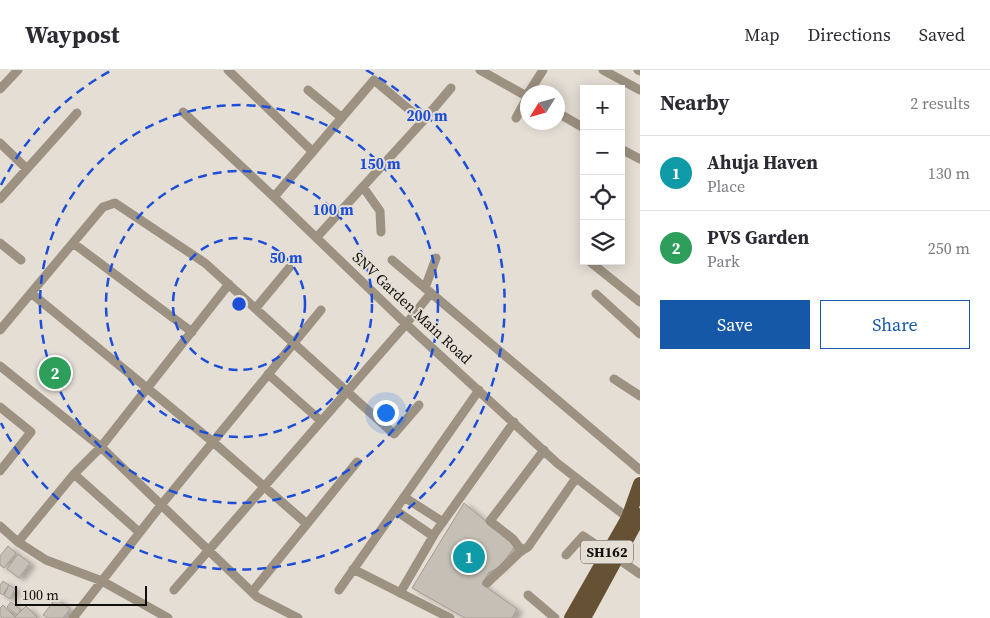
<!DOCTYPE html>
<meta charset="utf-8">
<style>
:root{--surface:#fff;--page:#f2f2f3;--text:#2b2b33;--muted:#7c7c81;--line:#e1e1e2;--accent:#1658a8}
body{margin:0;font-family:"Source Serif 4",serif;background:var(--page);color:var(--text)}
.controls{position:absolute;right:15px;top:15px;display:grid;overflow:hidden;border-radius:0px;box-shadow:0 2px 12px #0003}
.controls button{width:45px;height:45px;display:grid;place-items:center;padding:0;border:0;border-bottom:1px solid var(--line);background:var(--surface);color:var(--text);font:25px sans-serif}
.compass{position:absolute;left:520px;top:15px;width:45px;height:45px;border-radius:50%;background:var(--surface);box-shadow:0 2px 12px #0003;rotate:233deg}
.scale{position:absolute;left:15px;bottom:12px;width:132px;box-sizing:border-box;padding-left:5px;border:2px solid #110f0b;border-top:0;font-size:14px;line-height:18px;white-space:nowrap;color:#110f0b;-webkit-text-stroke:4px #e5ded5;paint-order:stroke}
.you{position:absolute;left:385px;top:342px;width:18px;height:18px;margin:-12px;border:4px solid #fff;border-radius:50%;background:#1a73e8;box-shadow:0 0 0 8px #1a73e833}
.badge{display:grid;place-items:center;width:32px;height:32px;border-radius:50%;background:var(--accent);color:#fff;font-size:16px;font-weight:700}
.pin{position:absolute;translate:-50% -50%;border:2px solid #fff;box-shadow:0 1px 5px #0006}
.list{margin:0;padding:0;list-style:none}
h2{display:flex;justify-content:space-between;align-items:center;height:65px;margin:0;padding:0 20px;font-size:21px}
h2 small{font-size:16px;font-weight:400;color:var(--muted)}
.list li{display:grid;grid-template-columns:32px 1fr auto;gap:15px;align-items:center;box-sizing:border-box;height:75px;padding:0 20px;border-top:1px solid var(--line)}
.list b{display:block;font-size:19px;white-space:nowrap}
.list p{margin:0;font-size:16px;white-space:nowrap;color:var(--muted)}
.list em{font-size:16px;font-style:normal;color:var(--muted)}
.actions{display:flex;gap:10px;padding:15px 20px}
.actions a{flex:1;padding:11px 0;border:1px solid var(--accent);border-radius:0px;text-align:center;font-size:18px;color:var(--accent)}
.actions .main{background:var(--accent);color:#fff}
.icon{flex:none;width:28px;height:28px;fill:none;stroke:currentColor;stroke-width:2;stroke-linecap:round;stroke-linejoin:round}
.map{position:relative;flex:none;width:640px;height:548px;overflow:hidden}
header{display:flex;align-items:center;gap:30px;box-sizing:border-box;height:70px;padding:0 25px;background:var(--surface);border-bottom:1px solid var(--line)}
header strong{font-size:24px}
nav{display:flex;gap:28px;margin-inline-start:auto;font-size:18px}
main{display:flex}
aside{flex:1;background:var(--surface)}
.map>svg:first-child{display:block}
.building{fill:#c6bfb6;stroke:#a49d94;filter:url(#shadow)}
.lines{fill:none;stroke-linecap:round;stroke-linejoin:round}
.minor{stroke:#9d9181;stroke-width:9}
.primary{stroke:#665134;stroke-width:14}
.ring{fill:none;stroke:#1d4ed8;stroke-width:2.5;stroke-dasharray:9 6}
.labels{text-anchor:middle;stroke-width:4;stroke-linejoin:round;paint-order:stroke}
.shield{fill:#e5ded5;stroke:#514d48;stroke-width:1}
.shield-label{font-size:14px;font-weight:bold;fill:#110f0b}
.street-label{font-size:15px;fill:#110f0b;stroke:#e5ded5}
.centre{fill:#1d4ed8;stroke:#e5ded5;stroke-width:2.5}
.ring-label{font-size:15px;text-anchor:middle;font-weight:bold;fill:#1d4ed8;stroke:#e5ded5;stroke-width:4;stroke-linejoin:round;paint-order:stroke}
</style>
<header>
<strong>Waypost</strong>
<nav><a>Map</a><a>Directions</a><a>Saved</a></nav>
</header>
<main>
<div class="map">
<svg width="640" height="548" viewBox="0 0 640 548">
<defs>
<filter id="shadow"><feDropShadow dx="5.5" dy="3" stdDeviation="2.5" flood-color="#0004"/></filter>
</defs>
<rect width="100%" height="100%" fill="#e5ded5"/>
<path class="building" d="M464,433L515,476L500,497L489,502L482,514L517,539L512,548H465L412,518Z
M8,476L16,483L4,498L0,495V486Z
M18,484L30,493L19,508L7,499Z
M3,511L9,515L3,525L0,523V515Z
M9,515L15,519L10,529L4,525Z
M56,528L70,539L63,548H47L43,545Z
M11,532L21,540L17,545L7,537Z
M3,535L15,547L26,536L37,547L36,548H2L0,546V538Z"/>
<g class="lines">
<path class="minor" d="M228,0L313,82
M480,0L528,27
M603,0L640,20
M638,0L640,1
M0,19L18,0
M308,20L342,48
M529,22L543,0
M183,42L274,127L406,254L557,393L628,448
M558,43L584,58
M516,48L528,26
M0,73L27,99
M621,79L640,89
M363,117L380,141L381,162
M274,127L374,10L423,51L451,18
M0,129L77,43
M317,167L423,51
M0,173L21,190
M73,173L192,262
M392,190L640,400
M589,191L640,232
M425,218L436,188
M31,223L213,372L307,454
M596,224L640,264
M256,238L289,198
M0,260L103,137L115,133L205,193L394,364L419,335
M0,296L101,377L257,527L298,548
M268,304L321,351
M614,309L640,326
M0,337L31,362L0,401
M74,404L101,377L229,214
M404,427L443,452
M395,440L433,466
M0,456L18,472L46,490L102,511L168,548
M18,472L74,404L139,462
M522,481L513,469L490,451L544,380
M566,485L583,466L607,482
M617,488L640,504
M353,499L450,548
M487,513L521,481L528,477L576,408
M174,520L406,254L431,223
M339,520L479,320
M252,522L357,392
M400,523L435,463L514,352
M528,525L555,548
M73,548L162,434L321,240"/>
<path class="primary" d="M571,548L628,448L640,414
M584,548L640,445"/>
</g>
<g class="ring">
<circle cx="239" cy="234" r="66"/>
<circle cx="239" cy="234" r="133"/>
<circle cx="239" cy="234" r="199"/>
<path d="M1 115A266 266 0 0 1 112 0M366 0A266 266 0 1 1 1 353"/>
</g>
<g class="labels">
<rect class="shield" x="581" y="470.5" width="52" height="23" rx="4"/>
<g class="shield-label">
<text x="607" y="487">SH162</text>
</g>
<g class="street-label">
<text transform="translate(412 238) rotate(43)" y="5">SNV Garden Main Road</text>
</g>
</g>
<circle cx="239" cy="234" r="8" class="centre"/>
<g class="ring-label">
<text x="427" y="51">200 m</text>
<text x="380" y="99">150 m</text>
<text x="333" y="145">100 m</text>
<text x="286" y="193">50 m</text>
</g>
</svg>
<div class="controls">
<button>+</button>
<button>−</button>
<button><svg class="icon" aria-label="locate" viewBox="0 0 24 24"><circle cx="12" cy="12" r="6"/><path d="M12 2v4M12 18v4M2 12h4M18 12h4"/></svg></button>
<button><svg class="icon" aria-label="layers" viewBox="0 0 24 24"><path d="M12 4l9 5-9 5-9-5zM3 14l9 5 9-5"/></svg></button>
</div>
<svg class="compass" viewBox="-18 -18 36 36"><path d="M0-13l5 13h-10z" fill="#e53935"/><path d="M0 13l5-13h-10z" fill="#7c7c81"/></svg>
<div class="scale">100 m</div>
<div class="you"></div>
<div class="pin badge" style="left:469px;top:487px;background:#0f9aa8">1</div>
<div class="pin badge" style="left:55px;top:303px;background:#2e9e5b">2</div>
</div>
<aside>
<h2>Nearby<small>2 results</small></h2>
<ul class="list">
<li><span class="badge" style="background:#0f9aa8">1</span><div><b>Ahuja Haven</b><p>Place</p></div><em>130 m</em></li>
<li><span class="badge" style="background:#2e9e5b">2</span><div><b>PVS Garden</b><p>Park</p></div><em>250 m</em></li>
</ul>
<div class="actions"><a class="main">Save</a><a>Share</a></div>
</aside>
</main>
